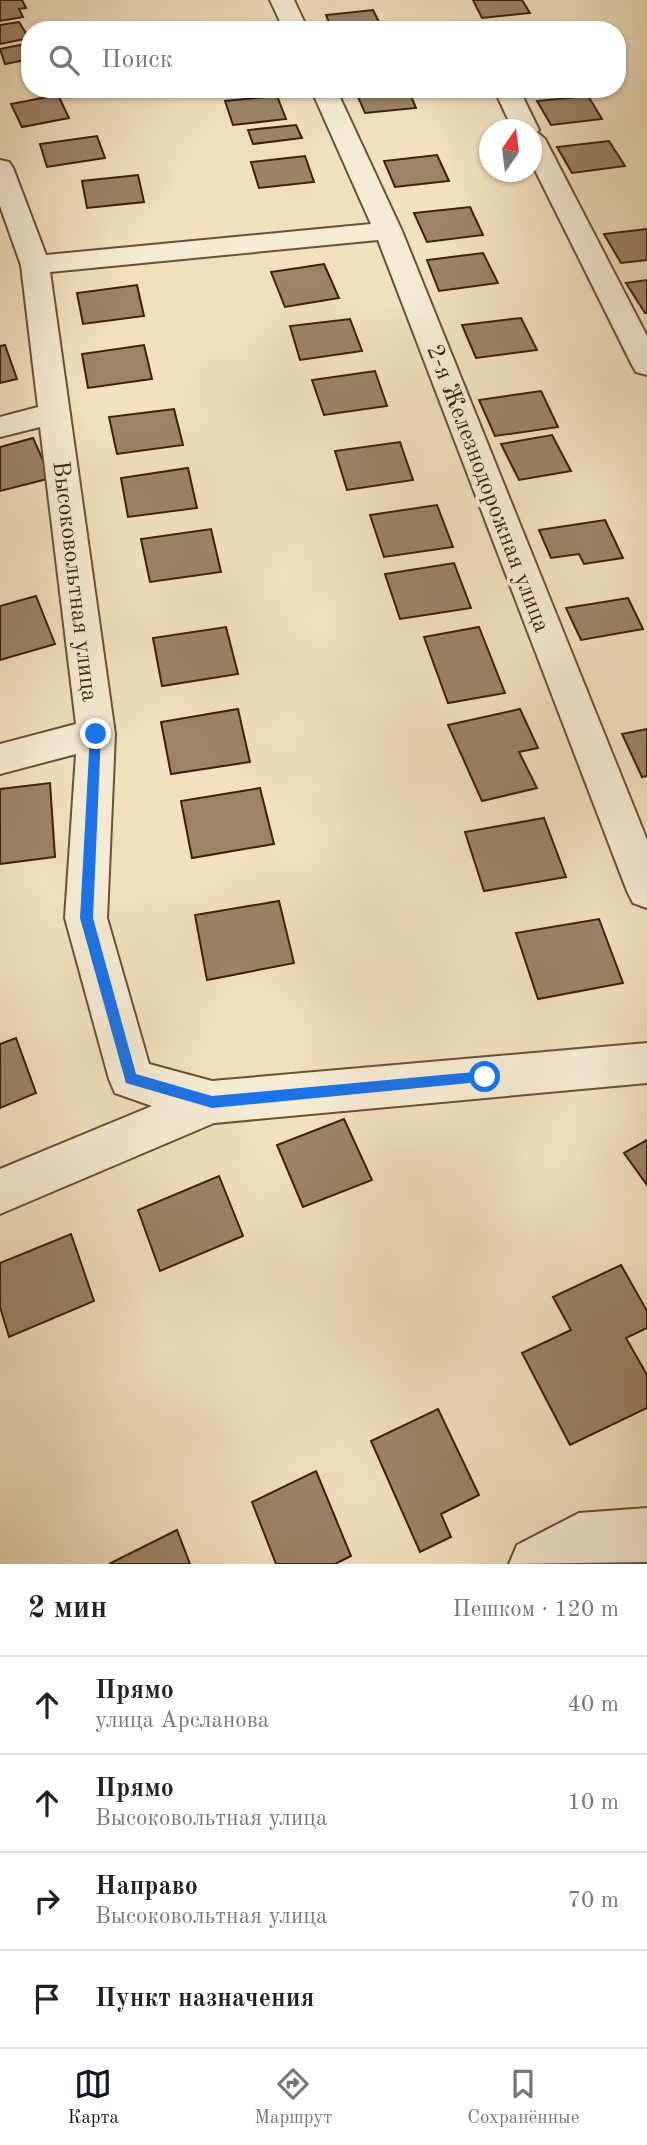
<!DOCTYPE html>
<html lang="ru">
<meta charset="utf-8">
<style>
:root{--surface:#fff;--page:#f6f6f6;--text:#222;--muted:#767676;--line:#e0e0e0;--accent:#111827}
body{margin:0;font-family:"Old Standard TT",serif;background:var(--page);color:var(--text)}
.compass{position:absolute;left:479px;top:119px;width:63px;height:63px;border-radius:50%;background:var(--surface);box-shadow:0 2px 5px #0004;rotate:14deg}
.stop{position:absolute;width:21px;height:21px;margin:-16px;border:5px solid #1a73e8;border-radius:50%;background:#fff}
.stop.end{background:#1a73e8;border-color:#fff;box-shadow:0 2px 7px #0008}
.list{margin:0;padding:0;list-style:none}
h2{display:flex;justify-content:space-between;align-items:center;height:91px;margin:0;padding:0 28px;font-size:30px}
h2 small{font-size:23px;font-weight:400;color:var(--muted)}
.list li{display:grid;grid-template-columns:46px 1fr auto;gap:21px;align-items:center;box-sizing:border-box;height:98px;padding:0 28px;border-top:2px solid var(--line)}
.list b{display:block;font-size:26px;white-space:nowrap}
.list p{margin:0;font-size:23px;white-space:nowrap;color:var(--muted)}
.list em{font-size:23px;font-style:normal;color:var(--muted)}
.icon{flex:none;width:38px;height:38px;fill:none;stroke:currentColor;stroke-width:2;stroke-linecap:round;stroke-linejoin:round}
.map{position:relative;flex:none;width:647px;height:1564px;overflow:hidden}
.search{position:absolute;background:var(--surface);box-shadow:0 2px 5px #0004;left:21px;right:21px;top:21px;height:77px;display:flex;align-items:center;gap:18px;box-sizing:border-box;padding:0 24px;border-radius:28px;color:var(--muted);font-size:26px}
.sheet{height:483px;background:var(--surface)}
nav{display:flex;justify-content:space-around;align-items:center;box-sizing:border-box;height:98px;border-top:2px solid var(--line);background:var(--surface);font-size:19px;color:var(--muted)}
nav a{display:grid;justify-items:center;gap:4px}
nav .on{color:var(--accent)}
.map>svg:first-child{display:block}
.building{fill:#9b8468;stroke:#3e1f0a;stroke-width:2}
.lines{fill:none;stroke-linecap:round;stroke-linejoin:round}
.minor-casing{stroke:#6b5037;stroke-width:4}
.minor{fill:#f6ecd5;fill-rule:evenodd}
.route{fill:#1a73e8}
.labels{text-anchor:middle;stroke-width:7;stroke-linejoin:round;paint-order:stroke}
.street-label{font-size:24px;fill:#3e1f0a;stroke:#f6ecd5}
</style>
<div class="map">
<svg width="647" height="1564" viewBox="0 0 647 1564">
<rect width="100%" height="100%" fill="#f1e1bf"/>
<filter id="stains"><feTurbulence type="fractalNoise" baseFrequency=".00286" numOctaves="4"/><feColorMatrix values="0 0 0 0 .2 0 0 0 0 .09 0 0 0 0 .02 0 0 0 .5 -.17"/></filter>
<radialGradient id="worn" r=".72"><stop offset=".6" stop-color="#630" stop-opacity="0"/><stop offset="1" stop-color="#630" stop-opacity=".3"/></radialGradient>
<path class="building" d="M0,0H22L26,8L19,9L23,17L0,21Z
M473,0H522L530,13L482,18Z
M373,10L383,30H332L326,15Z
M19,22L29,38L0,44V25Z
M30,43V59L5,64L0,49Z
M221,89H267L222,94Z
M408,89L416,108L365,113L355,90Z
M58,95L69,118L22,127L11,104Z
M277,96L286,119L233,125L225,101Z
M588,96L602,119L551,125L537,101Z
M296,125L302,138L253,144L248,130Z
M97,136L105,158L47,167L40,144Z
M609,141L625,166L572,173L557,147Z
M437,155L449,181L395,187L384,161Z
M305,156L314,182L259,188L251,162Z
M138,175L144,202L87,208L82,181Z
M470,207L483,235L427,242L414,213Z
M647,229V260L621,263L604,234Z
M483,253L498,283L439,291L427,260Z
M324,264L339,298L285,307L271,272Z
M647,280V313H645L626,283Z
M137,285L144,316L83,324L77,293Z
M521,318L537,350L476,358L462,325Z
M350,319L362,351L300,360L290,326Z
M5,345L17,379L0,383V346Z
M144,345L152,379L88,388L82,354Z
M375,371L387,406L324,415L312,380Z
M541,391L558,427L495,436L479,400Z
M174,409L183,445L117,454L109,417Z
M552,435L571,471L519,480L501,444Z
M33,438L51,478L0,491V447Z
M400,442L413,480L347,490L335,451Z
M188,468L197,508L128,517L121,478Z
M437,505L453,547L384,557L370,515Z
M605,520L623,558L584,564L579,554L551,558L539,530Z
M211,529L221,572L150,582L141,539Z
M454,563L471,608L400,619L385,574Z
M36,596L55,644L0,660V606Z
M628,598L643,629L581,640L566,608Z
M226,627L238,674L162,686L153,638Z
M479,627L505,693L448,703L424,637Z
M238,709L250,762L171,774L161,722Z
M520,709L538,748L519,752L537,788L482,801L448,725Z
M647,729V776L642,777L622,734Z
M50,783L55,857L0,864V789Z
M260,788L274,844L192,858L181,801Z
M544,818L566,877L484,891L465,832Z
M279,901L294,963L207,980L195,915Z
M599,919L623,983L538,999L516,933Z
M16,1038L36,1093L0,1108V1044Z
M344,1119L372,1180L303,1207L277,1145Z
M647,1140V1185L624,1153Z
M219,1176L243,1236L160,1271L138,1210Z
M71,1234L94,1301L9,1337L0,1307V1263Z
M621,1265L647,1311V1328L626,1338L647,1375V1408L570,1445L522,1353L571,1330L553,1297Z
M438,1409L479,1495L441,1514L451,1537L420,1552L371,1441Z
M316,1471L351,1556L335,1564H276L252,1502Z
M177,1530L190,1564H109Z"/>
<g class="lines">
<defs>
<path id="minor" d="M270,0H294L308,30H284Z
M311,89H336L402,231L647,840V908L633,903L627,891L378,240L50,272L115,734L107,918L149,1064L212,1081L647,1043V1083L214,1123L0,1214V1169L152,1106L115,1093L109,1079L65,918L76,754L0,774V744L76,724L40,427L0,437V417L38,407L21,265L0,206V160L9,162L13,168L46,255L371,224Z
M494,89H519L539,130L537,132L545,139L647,336V375L636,372L632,365L532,164V130H513Z
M647,1508V1562L509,1564L517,1545L579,1513Z"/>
</defs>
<use href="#minor" class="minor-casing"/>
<use href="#minor" class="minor"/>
</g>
<path class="route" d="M96,730L101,734L93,918L136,1074L212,1096L485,1071L492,1077L490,1081L212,1108L126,1083L80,918L90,734Z"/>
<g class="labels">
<g class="street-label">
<text transform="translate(489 488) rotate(69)" y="8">2-я Железнодорожная улица</text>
<text transform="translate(76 581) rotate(83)" y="8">Высоковольтная улица</text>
</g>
</g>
<rect width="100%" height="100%" filter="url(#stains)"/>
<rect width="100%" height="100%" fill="url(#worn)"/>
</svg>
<svg class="compass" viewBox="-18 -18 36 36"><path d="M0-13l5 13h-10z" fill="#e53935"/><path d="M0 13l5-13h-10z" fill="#767676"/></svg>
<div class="stop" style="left:485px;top:1077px"></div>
<div class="stop end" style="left:96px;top:734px"></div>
<div class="search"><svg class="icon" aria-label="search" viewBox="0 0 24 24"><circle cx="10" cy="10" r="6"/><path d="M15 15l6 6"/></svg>Поиск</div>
</div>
<section class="sheet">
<h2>2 мин<small>Пешком · 120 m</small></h2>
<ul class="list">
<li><svg class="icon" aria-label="ahead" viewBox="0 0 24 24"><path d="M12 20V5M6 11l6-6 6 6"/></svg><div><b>Прямо</b><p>улица Арсланова</p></div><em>40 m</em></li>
<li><svg class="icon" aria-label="ahead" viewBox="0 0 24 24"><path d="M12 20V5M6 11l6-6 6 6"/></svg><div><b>Прямо</b><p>Высоковольтная улица</p></div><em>10 m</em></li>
<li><svg class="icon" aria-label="right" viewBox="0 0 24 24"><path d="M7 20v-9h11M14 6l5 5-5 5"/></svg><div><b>Направо</b><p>Высоковольтная улица</p></div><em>70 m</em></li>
<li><svg class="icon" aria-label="arrive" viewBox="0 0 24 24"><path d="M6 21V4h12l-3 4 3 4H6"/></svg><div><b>Пункт назначения</b></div></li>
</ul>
</section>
<nav>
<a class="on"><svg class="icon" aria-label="map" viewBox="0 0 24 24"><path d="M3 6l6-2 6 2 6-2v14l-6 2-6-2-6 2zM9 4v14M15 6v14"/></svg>Карта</a>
<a><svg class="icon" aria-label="directions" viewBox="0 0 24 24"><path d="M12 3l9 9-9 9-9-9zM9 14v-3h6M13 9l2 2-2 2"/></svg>Маршрут</a>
<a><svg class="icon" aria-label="saved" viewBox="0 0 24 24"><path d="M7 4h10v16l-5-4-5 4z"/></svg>Сохранённые</a>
</nav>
